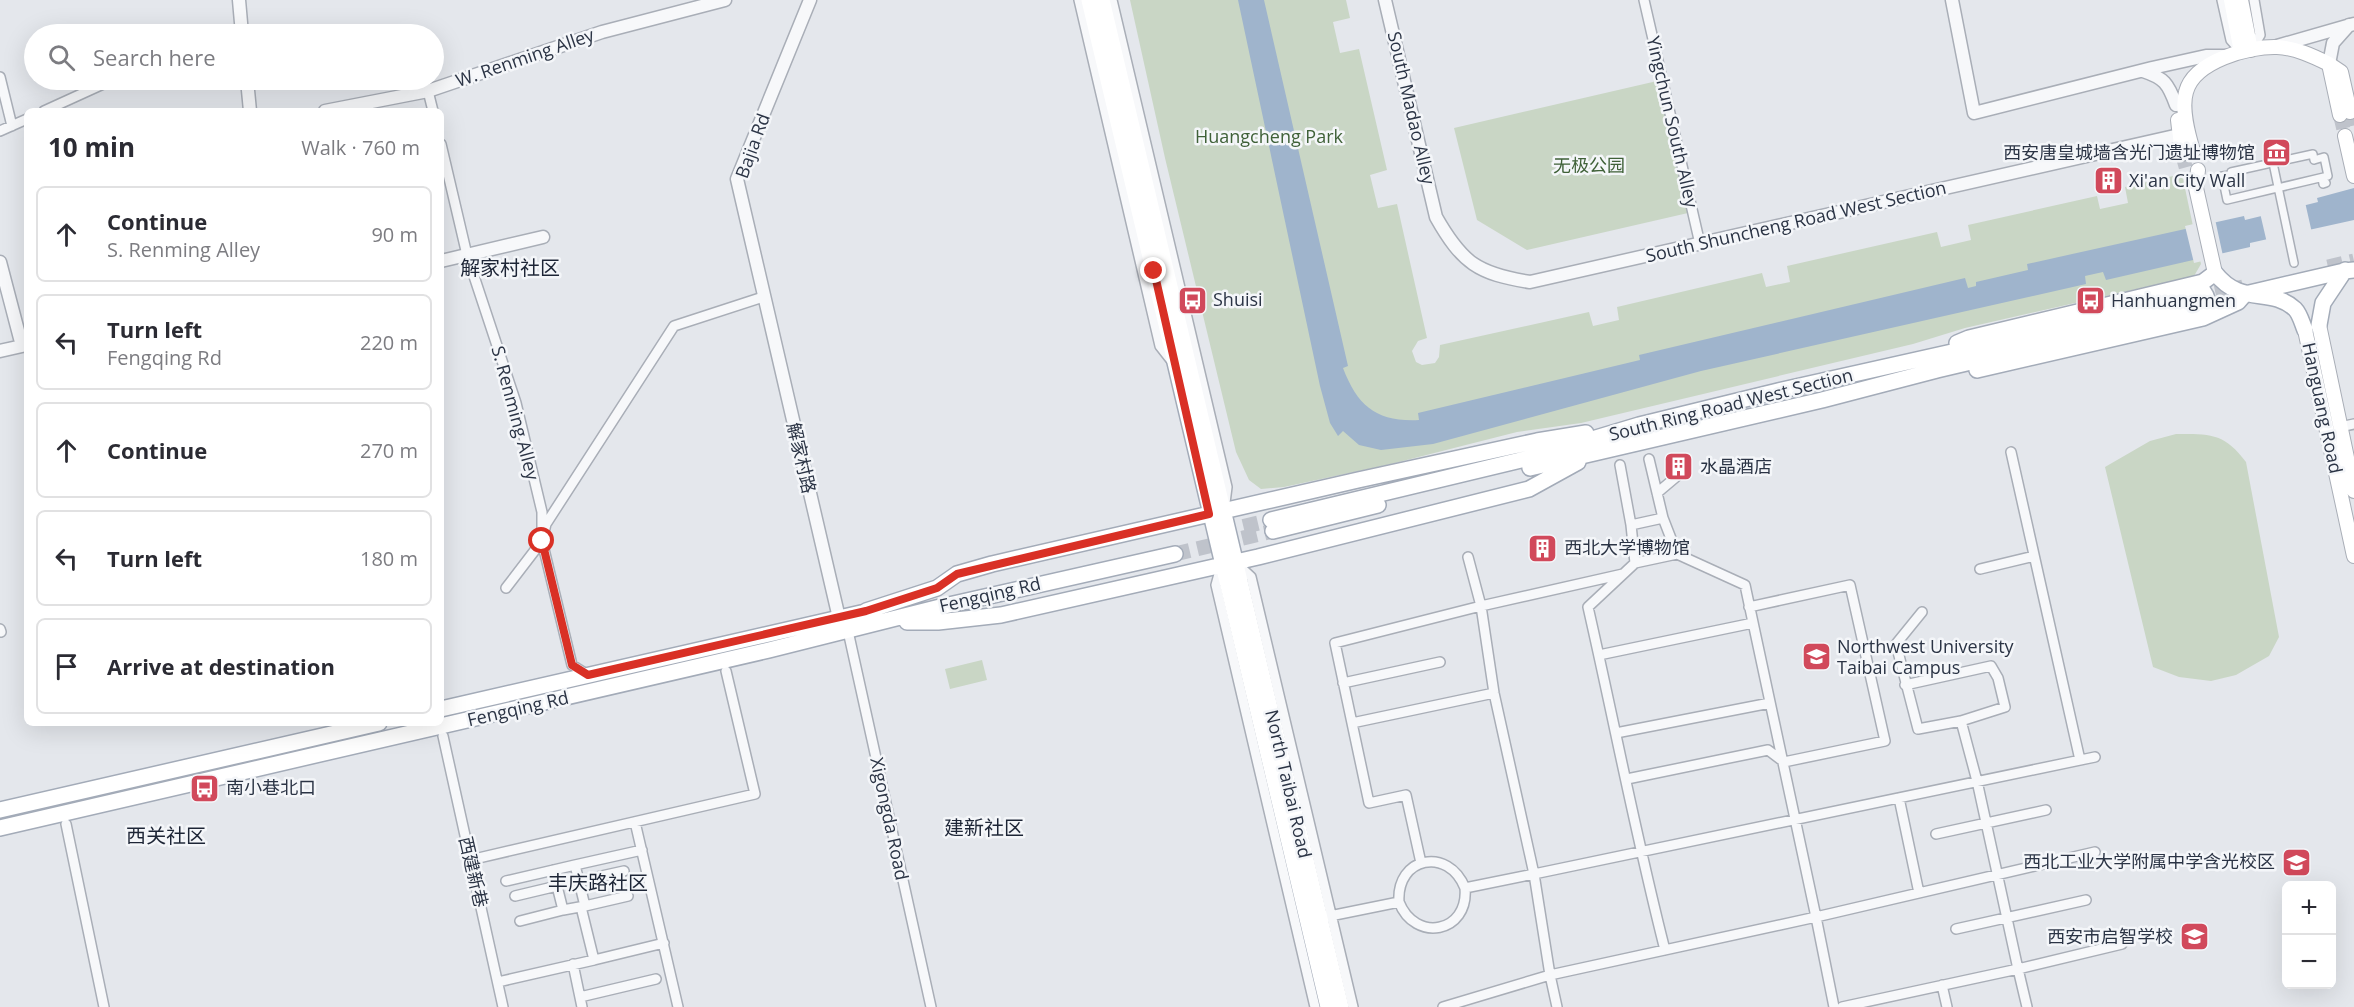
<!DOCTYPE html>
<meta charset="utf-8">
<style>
:root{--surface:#fff;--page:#f2f2f3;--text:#2b2b33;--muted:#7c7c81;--line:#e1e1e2}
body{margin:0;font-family:"Open Sans","Noto Sans SC",sans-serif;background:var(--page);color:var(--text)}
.controls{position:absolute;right:18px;bottom:18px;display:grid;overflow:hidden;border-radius:9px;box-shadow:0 6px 24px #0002}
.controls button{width:54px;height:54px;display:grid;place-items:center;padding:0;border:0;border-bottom:2px solid var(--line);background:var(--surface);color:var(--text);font:30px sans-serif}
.stop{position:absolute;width:18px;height:18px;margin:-14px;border:4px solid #d93025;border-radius:50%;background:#fff}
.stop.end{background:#d93025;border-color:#fff;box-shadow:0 2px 6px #0008}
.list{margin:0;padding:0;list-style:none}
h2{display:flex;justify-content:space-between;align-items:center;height:78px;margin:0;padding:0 24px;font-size:26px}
h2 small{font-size:20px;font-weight:400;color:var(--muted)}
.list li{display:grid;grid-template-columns:39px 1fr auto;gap:18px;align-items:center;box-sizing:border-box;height:96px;margin:0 12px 12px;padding:0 12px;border:2px solid var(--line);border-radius:9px}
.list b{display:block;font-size:22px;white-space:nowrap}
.list p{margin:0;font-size:20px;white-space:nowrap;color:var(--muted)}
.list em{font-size:20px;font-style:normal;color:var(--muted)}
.icon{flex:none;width:33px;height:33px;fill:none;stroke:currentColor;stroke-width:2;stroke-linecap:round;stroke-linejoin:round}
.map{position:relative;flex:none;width:2354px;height:1007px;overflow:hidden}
.search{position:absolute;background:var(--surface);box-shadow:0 6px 24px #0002;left:24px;top:24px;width:420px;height:66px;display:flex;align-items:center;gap:15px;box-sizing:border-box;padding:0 21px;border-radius:33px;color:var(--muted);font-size:22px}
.panel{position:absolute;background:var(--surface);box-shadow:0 6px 24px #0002;left:24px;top:108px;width:420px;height:618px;border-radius:9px}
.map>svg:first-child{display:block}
.green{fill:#c9d6c5}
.water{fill:#9fb4cc}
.pier{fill:#e4e7ec}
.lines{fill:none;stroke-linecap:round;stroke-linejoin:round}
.secondary-tunnel{stroke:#bfc3cb;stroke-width:14;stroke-dasharray:14 7;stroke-linecap:butt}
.primary-tunnel{stroke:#bfc3cb;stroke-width:15;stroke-dasharray:15 8;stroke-linecap:butt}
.pedestrian-casing{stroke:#a9aeb7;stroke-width:10}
.minor-casing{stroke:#a9aeb7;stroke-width:12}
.tertiary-casing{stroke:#a9aeb7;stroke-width:15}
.secondary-casing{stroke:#a9aeb7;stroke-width:16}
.primary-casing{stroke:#a3abb8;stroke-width:18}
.pedestrian{stroke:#f7f8fa;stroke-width:7}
.minor{stroke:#f7f8fa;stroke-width:9}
.tertiary{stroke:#f7f8fa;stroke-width:12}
.secondary{stroke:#fff;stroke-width:14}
.primary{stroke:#fff;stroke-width:15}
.route{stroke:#d93025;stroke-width:8}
.labels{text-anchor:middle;stroke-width:5;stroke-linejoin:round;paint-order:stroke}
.street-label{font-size:18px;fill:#2b3445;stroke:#f4f6f9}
.park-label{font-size:18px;fill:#3f6138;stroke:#f4f6f9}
.poi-label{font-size:18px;fill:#2b3445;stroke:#f4f6f9;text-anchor:start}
.neighbourhood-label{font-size:20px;fill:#1d2536;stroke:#f4f6f9}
</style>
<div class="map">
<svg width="2354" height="1007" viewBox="0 0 2354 1007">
<rect width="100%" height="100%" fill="#e4e7ec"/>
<path class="green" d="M1130,0H1346L1350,18L1333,22L1340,53L1359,49L1387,170L1370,175L1378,208L1397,204L1427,338L1418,341L1412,351L1416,362L1422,365L1435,363L1439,357L1440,345L1589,312L1593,326L1619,320L1617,307L1762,273L1766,287L1790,282L1787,266L1937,232L1941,247L1971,240L1968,225L2097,196L2100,209L2128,203L2125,187L2182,174L2201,264L2194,276L1965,328L1913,344L1581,423L1517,432L1391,464L1284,487L1261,489L1249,480L1236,452L1165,158Z
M1657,81L1688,213L1527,250L1477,220L1454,128Z
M2176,434C2211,434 2224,433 2246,462L2279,637L2269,656L2236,675L2211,681L2179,677L2153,667L2105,467L2150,441Z
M982,660L987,680L950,689L945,669Z"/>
<path class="water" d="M1238,0H1264L1348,366L1343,368C1358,407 1377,422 1419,420L1418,413L1640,360L1639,355L1965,278L1968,288L1976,286V282L2028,270L2027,264L2244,216L2245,220L2318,202L2317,198L2354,188V220L2250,243V247L2106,280L2103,272L2085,276L2086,284L1701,371L1433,444L1381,450L1359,445L1343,431L1338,436L1330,423L1320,386Z"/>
<path class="pier" d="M2305,202L2312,233L2267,243L2260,213Z
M2215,219L2223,256L2194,263L2185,226Z"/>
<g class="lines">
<path class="secondary-tunnel" d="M2350,112L2354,131
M2340,115L2345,136
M2182,154L2187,172"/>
<path class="primary-tunnel" d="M2328,267L2354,261
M2193,298L2243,287
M1221,532L1271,520
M1175,554L1273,531"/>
<defs>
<path id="pedestrian" d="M2313,154L2314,160L2324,157L2328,176L2227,200L2222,176L2230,175L2231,172Z
M2273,163L2294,263
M2322,178L2323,184L2326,183"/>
<path id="minor" d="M1079,0L1160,346L1171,360
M1112,0L1227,487L1225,503
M1644,0L1700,244
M2222,0L2231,40L2240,50
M2251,50L2260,35L2254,0
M0,77L12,126
M428,91L433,111
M44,111L112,80
M0,131L27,119
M441,144L467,255L516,403L542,512V541L572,665L588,675
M2340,427L2354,424
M2011,452L2080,760
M1649,459L1663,518
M1620,465L1631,525L1663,518L1677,554L1635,563L1631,525
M1657,493L1676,477
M1236,563L1251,577L1353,1007
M1635,563L1588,607C1614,721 1636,837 1665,950
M1221,567L1216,585L1315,1007
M1980,569L2034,556
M1623,574L1481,606L1494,693L1534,874L2095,757
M506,588L542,541L546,524L674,326L763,297
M0,629L1,632
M848,631L931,1007
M1599,655L1753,623
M1343,683L1440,662
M1905,685L1991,666L1998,678L2005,707L1961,721
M1352,723L1494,693
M1616,733L1770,703
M443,736L503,1007
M1627,779L1768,750L1784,762L1885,741L1850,585L1749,607
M1899,798L1919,893
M635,822L678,1007
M66,824L104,1007
M1936,834L2046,810
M470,860L755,794L726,671
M1421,863L1406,795L1369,803L1335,643L1481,606L1468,557
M575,865L642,850
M506,881L575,865L585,906L563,910L553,870
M579,881L624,871
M515,896L557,886
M1399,902C1415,943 1469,933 1465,888
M585,906L628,896
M581,907L594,960L664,943
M1320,918L1399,902C1396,857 1448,846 1465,888L1534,874L1550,975L1816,917L1745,585L1677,554
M520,921L563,910
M1956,929L2086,900
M573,964L582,1007
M498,982L594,960
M1942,985L1947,1007
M580,997L656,979
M1443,1007L1550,975L1557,1007
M1834,1007L1816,917L2095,852
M1842,1007L2018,969L1977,781L1961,721L1918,729L1896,644L1922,612
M2027,1007L2018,969L2122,944"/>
<path id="tertiary" d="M239,0L242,34
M810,0L737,179L839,618
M1385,0L1436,217C1462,263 1478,274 1530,282L2179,135
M1952,0L1974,113L2152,68L2206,56H2226
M2277,46L2354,24
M2329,64L2333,43L2349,25
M2143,71C2164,78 2168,83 2176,105
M247,80L250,111
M325,111L428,91L602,32L725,0
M441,261L543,237
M0,262L22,346L0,351"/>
<path id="secondary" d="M2231,0L2241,52
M2241,0L2251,50
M2329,64L2341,72L2350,112
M2178,120L2182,154
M2345,136L2354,176
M2193,151C2188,134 2181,109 2186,92C2194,61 2249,46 2277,47C2296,48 2313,56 2329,64L2340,115
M2198,170L2196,188L2215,273
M2319,325L2354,491
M2305,330L2354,556"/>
<path id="primary" d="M1089,0L1328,1007
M1102,0L1341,1007
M2195,284C2209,293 2211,305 2203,318
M2319,325L2323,303L2345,270
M1957,343L1969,338L2203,282L2215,273C2242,307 2270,286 2295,309C2300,314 2302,323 2305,330
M1977,370L2203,318L2238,302L2245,294L2344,271L2354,270
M1530,468L1822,400L1937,370L2196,309
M1271,520L1529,458L1639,425L1778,391L2193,298
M1273,531L1378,505
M866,611L937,588L957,574L992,564L1358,480L1537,441L1586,433
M907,622H938L1001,615L1258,557L1529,489L1578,462
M441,709L874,610
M0,810L379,723
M0,828L769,650L940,607L1175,554"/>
</defs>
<use href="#pedestrian" class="pedestrian-casing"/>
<use href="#minor" class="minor-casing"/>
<use href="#tertiary" class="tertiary-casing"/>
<use href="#secondary" class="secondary-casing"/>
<use href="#primary" class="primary-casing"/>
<use href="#pedestrian" class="pedestrian"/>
<use href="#minor" class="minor"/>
<use href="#tertiary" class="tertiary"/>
<use href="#secondary" class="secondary"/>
<use href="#primary" class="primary"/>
</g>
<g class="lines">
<path class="route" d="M542,541L572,665L588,675L866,611L937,588L957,574L1209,514L1154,271"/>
</g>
<defs>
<symbol id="museum-square" viewBox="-11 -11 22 22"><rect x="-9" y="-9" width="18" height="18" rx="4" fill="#d1495b" stroke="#f4f6f9"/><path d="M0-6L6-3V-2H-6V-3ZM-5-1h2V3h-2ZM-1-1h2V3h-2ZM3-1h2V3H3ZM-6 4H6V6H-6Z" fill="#fff"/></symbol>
<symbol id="building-square" viewBox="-11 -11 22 22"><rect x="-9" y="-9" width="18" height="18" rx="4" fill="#d1495b" stroke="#f4f6f9"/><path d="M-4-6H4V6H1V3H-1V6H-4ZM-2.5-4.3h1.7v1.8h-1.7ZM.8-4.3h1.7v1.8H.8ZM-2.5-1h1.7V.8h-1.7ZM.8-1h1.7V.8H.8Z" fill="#fff"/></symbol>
<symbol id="bus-square" viewBox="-11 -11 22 22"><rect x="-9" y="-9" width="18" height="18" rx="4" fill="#d1495b" stroke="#f4f6f9"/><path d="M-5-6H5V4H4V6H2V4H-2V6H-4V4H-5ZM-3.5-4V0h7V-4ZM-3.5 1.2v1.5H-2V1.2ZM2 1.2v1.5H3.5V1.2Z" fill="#fff"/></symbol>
<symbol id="university-square" viewBox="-11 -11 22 22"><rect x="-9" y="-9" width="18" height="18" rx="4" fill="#d1495b" stroke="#f4f6f9"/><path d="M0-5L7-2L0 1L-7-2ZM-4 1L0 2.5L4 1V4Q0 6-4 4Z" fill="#fff"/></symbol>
<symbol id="school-square" viewBox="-11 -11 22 22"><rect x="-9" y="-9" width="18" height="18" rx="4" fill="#d1495b" stroke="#f4f6f9"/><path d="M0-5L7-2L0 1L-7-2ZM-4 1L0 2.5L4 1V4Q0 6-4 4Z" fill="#fff"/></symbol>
</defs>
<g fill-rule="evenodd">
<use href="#museum-square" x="2260" y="136" width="33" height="33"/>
<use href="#building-square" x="2092" y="164" width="33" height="33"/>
<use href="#bus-square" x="1176" y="284" width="33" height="33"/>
<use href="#bus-square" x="2074" y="284" width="33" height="33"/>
<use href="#building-square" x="1662" y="450" width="33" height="33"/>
<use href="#building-square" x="1526" y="532" width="33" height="33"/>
<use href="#university-square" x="1800" y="640" width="33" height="33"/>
<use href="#bus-square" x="188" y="772" width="33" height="33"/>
<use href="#school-square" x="2280" y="846" width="33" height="33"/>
<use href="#school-square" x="2178" y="920" width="33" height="33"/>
</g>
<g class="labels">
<g class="street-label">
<text transform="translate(525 58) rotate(-19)" y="6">W. Renming Alley</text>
<text transform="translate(1411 108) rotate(77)" y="6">South Madao Alley</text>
<text transform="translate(1672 122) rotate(77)" y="6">Yingchun South Alley</text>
<text transform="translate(753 146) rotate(-70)" y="6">Bajia Rd</text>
<text transform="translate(1796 222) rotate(-13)" y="6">South Shuncheng Road West Section</text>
<text transform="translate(1731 405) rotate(-14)" y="6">South Ring Road West Section</text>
<text transform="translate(2322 408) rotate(78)" y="6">Hanguang Road</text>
<text transform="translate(515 413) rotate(75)" y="6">S. Renming Alley</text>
<text transform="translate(801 458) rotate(77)" y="6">解家村路</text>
<text transform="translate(990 595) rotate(-13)" y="6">Fengqing Rd</text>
<text transform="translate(518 709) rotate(-13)" y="6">Fengqing Rd</text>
<text transform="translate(1288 784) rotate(77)" y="6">North Taibai Road</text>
<text transform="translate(889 819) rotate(78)" y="6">Xigongda Road</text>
<text transform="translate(473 872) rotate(77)" y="6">西建新巷</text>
</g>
<g class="park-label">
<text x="1269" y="143">Huangcheng Park</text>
<text x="1589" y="172">无极公园</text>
</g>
<g class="poi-label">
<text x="2255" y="159" text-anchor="end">西安唐皇城墙含光门遗址博物馆</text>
<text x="2129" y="187">Xi'an City Wall</text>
<text x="1213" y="306">Shuisi</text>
<text x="2111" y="307">Hanhuangmen</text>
<text x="1700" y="473">水晶酒店</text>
<text x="1564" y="554">西北大学博物馆</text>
<text x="1837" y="653">Northwest University<tspan x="1837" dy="21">Taibai Campus</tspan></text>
<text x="226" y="794">南小巷北口</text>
<text x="2275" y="868" text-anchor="end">西北工业大学附属中学含光校区</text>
<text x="2173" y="943" text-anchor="end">西安市启智学校</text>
</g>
<g class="neighbourhood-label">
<text x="510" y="275">解家村社区</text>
<text x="984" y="835">建新社区</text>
<text x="166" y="843">西关社区</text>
<text x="598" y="890">丰庆路社区</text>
</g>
</g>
</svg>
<div class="controls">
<button>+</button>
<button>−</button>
</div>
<div class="stop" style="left:542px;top:541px"></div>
<div class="stop end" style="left:1154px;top:271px"></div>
<div class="search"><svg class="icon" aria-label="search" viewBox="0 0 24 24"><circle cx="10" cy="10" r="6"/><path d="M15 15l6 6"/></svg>Search here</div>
<section class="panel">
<h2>10 min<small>Walk · 760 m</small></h2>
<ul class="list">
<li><svg class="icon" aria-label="ahead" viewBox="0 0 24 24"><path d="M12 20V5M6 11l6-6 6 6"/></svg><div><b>Continue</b><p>S. Renming Alley</p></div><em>90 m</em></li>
<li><svg class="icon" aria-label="left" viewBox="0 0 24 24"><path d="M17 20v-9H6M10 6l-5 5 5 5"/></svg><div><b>Turn left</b><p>Fengqing Rd</p></div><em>220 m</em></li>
<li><svg class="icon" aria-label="ahead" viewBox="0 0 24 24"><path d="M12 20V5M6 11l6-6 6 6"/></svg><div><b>Continue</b></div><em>270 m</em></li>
<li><svg class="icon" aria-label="left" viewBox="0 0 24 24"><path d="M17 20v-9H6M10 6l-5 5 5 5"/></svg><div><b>Turn left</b></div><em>180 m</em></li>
<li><svg class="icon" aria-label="arrive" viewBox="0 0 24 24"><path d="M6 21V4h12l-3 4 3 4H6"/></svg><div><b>Arrive at destination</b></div></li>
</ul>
</section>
</div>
